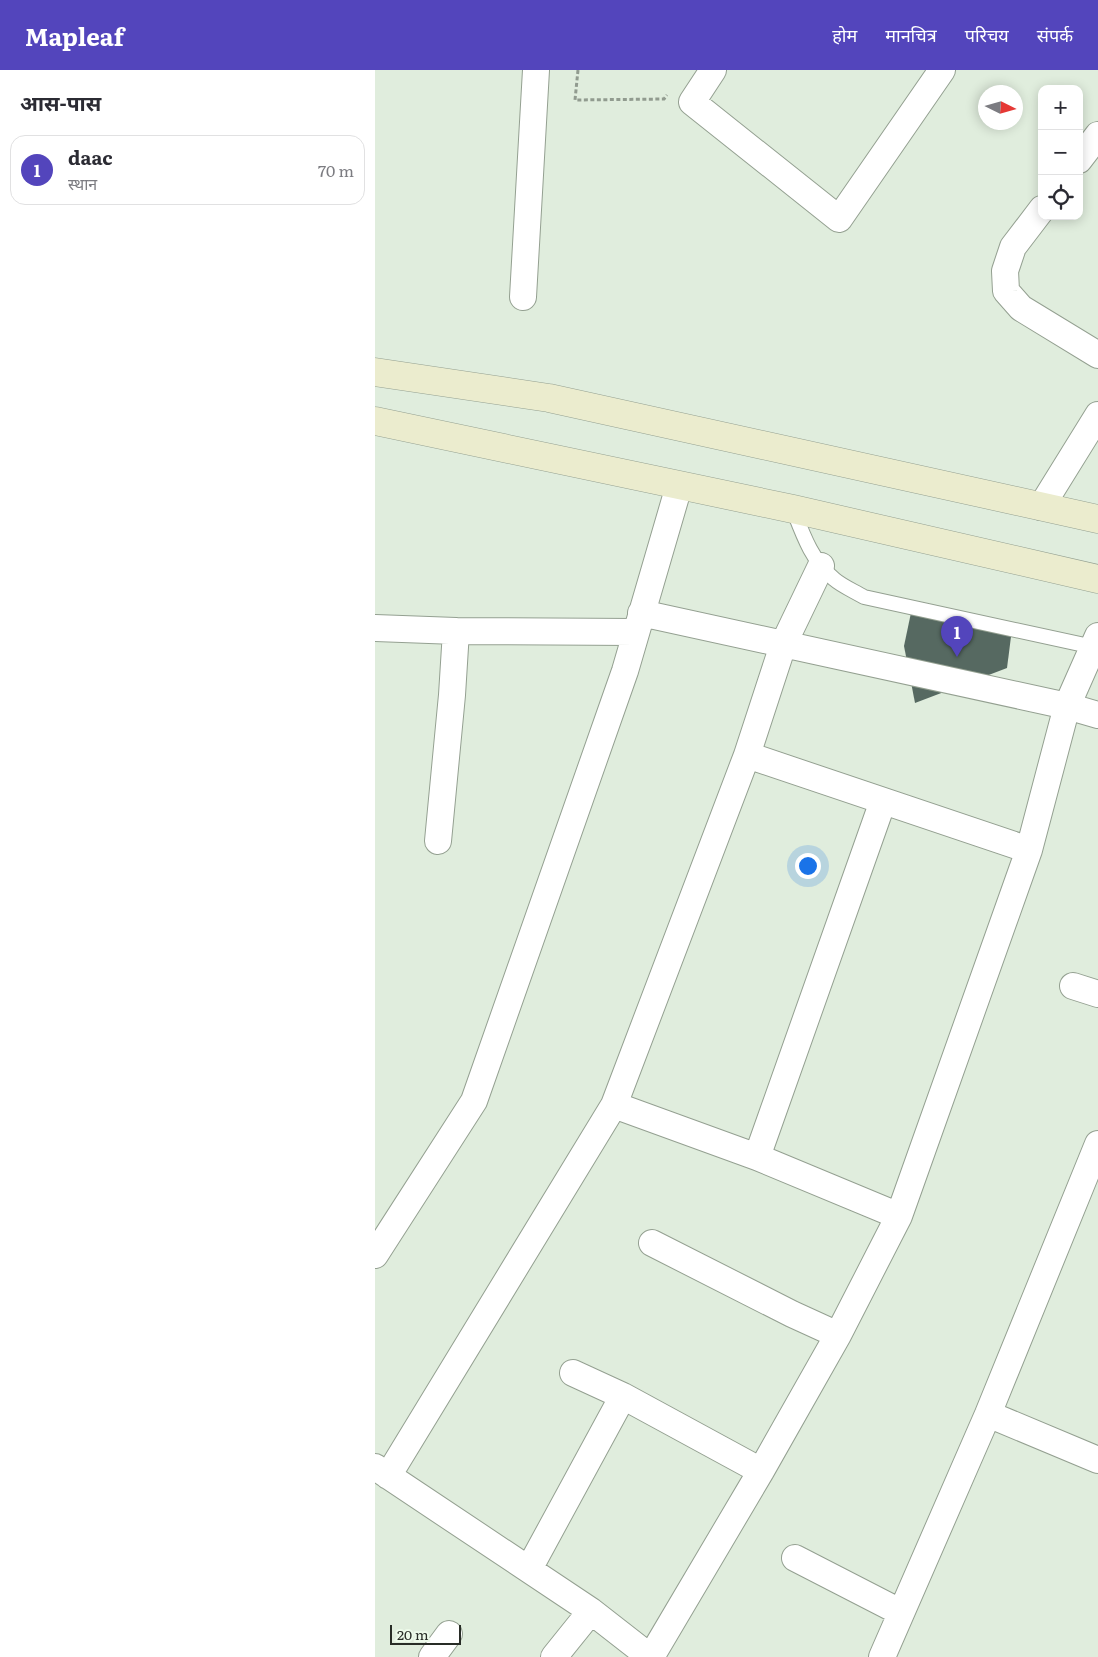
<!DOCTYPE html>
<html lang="hi">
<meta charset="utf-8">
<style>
:root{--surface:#fff;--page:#f7f7f7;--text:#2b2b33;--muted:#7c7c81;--line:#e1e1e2;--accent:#5345bc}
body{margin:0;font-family:Literata,"Noto Sans Devanagari",serif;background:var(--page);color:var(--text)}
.controls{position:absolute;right:15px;top:15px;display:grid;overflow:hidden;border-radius:10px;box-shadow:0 2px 12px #0003}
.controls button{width:45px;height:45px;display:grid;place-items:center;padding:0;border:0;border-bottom:1px solid var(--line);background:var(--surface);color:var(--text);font:25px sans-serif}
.compass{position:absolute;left:603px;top:15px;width:45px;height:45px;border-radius:50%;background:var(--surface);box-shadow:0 2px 12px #0003;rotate:95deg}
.scale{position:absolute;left:15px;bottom:12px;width:71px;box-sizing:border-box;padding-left:5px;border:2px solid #282c26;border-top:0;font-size:14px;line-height:18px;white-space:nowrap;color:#282c26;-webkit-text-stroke:4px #edfaea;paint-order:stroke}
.you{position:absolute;left:432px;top:795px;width:18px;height:18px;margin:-12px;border:4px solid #fff;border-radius:50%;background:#1a73e8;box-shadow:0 0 0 8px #1a73e833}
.badge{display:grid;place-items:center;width:32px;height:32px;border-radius:50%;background:var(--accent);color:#fff;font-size:16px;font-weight:700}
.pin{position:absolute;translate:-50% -41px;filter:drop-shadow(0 1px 2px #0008)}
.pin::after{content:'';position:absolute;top:26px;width:18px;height:15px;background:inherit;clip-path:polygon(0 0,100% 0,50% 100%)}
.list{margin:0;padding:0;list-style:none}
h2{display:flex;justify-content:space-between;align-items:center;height:65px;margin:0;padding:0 20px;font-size:21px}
h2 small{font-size:16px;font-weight:400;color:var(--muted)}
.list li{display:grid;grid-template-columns:32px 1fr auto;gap:15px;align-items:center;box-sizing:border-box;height:70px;margin:0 10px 10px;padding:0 10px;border:1px solid var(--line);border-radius:15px}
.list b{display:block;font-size:19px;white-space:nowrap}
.list p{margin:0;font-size:16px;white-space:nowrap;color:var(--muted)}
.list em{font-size:16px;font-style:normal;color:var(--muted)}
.icon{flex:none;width:28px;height:28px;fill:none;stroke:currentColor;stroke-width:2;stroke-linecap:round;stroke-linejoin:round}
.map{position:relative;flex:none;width:723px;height:1587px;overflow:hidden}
header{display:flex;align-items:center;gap:30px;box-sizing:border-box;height:70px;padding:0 25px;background:var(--accent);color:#fff}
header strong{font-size:24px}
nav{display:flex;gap:28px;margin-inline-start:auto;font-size:18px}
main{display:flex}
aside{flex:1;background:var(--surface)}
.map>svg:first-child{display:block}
.building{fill:#566961}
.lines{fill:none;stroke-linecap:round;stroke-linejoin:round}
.lane-casing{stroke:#94a091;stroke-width:16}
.street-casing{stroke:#94a091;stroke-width:28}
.secondary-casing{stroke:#94a091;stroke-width:29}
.path{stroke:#919b8f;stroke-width:3;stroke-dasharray:4 2.5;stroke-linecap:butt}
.lane{stroke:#fff;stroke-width:14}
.street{stroke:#fff;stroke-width:26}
.secondary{stroke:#ebecce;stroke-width:28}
</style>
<header>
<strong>Mapleaf</strong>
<nav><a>होम</a><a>मानचित्र</a><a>परिचय</a><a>संपर्क</a></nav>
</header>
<main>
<aside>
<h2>आस-पास<small></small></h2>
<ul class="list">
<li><span class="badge">1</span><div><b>daac</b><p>स्थान</p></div><em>70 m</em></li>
</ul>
</aside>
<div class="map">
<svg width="723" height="1587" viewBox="0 0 723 1587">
<rect width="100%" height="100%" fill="#e0eddd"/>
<path class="building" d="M537,538L637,559L632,598L540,633L529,576Z"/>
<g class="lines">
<defs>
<path id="lane" d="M418,439C428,465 437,491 459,509C467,516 479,521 489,527L723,578"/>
<path id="street" d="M338,0L317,32L464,149L567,0
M704,90L723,65
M667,139L638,177L630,201L631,221L646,238L723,285
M148,227L161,0
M666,437L723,345
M266,543L692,636L723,645
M0,558L81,561L260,562
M372,685L654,780
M63,771L77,625L81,561
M698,916L723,924
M239,1035L382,1087L524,1146
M382,1087L508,731
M277,1173L417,1244L463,1265
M0,1185L99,1031L250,601L304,416
M198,1303L248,1326L386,1401
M613,1344L723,1390
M0,1397L216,1541L275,1587
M13,1406L239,1035L372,685L408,575L446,496
M420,1488L525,1542
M154,1499L248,1326
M57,1587L74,1564
M179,1587L216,1541
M276,1587L386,1401L463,1265L524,1146L654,780L692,636L723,566
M507,1587L613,1344L723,1074"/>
<path id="secondary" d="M0,302L174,328L723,449
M0,351L418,439L723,509"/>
</defs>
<use href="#lane" class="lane-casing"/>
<use href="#street" class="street-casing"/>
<use href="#secondary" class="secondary-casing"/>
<path class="path" d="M203,0L200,30L289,29L292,25"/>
<use href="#lane" class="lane"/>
<use href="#street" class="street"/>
<use href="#secondary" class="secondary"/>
</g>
</svg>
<div class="controls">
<button>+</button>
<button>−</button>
<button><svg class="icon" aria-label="locate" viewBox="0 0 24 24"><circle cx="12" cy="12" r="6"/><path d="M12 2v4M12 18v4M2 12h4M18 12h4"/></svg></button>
</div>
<svg class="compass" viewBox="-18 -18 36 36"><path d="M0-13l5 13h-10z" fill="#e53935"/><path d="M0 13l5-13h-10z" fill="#7c7c81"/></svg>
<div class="scale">20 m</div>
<div class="you"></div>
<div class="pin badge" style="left:582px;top:587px">1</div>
</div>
</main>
